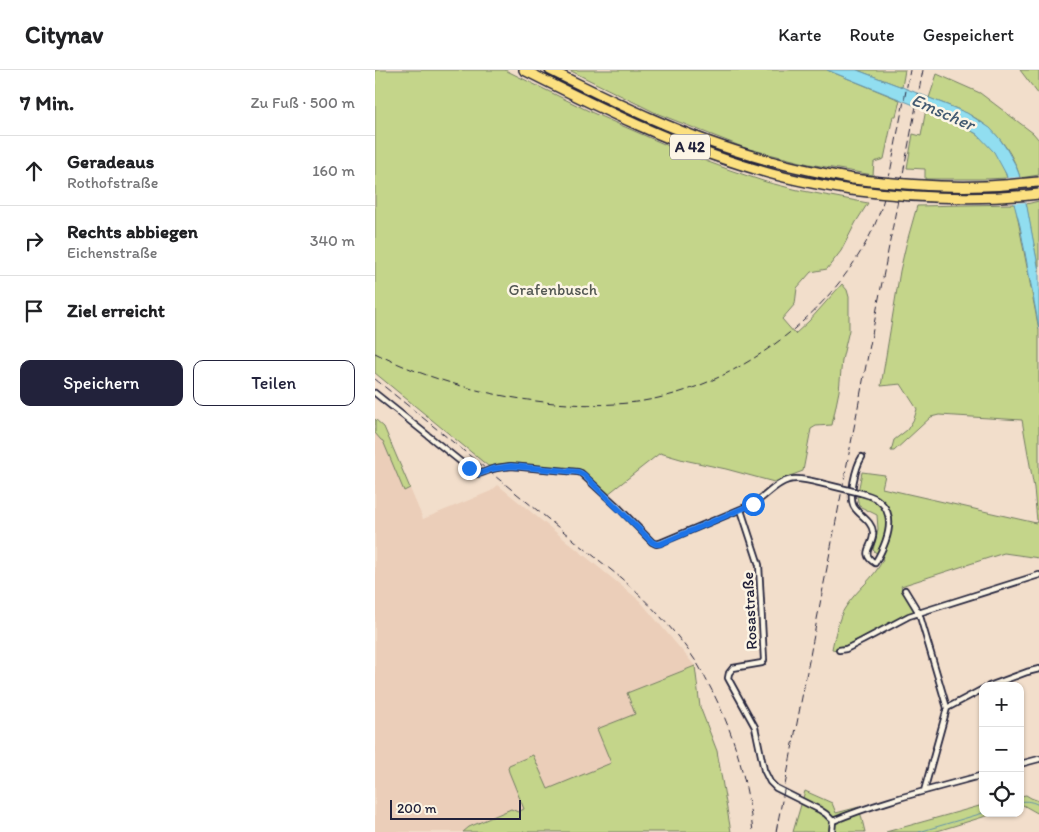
<!DOCTYPE html>
<html lang="de">
<meta charset="utf-8">
<style>
:root{--surface:#fff;--page:#f6f6f6;--text:#202124;--muted:#757577;--line:#e0e0e0;--accent:#22223b}
body{margin:0;font-family:Itim,sans-serif;background:var(--page);color:var(--text)}
.controls{position:absolute;right:15px;bottom:15px;display:grid;overflow:hidden;border-radius:10px;box-shadow:0 1px 4px #0004}
.controls button{width:45px;height:45px;display:grid;place-items:center;padding:0;border:0;border-bottom:1px solid var(--line);background:var(--surface);color:var(--text);font:25px sans-serif}
.scale{position:absolute;left:15px;bottom:12px;width:131px;box-sizing:border-box;padding-left:5px;border:2px solid #22223b;border-top:0;font-size:14px;line-height:18px;white-space:nowrap;color:#22223b;-webkit-text-stroke:4px #fcf5e5;paint-order:stroke}
.stop{position:absolute;width:15px;height:15px;margin:-11px;border:4px solid #1a73e8;border-radius:50%;background:#fff}
.stop.end{background:#1a73e8;border-color:#fff;box-shadow:0 1px 5px #0008}
.list{margin:0;padding:0;list-style:none}
h2{display:flex;justify-content:space-between;align-items:center;height:65px;margin:0;padding:0 20px;font-size:21px}
h2 small{font-size:16px;font-weight:400;color:var(--muted)}
.list li{display:grid;grid-template-columns:32px 1fr auto;gap:15px;align-items:center;box-sizing:border-box;height:70px;padding:0 20px;border-top:1px solid var(--line)}
.list b{display:block;font-size:19px;white-space:nowrap}
.list p{margin:0;font-size:16px;white-space:nowrap;color:var(--muted)}
.list em{font-size:16px;font-style:normal;color:var(--muted)}
.actions{display:flex;gap:10px;padding:15px 20px}
.actions a{flex:1;padding:11px 0;border:1px solid var(--accent);border-radius:10px;text-align:center;font-size:18px;color:var(--accent)}
.actions .main{background:var(--accent);color:#fff}
.icon{flex:none;width:28px;height:28px;fill:none;stroke:currentColor;stroke-width:2;stroke-linecap:round;stroke-linejoin:round}
.map{position:relative;flex:none;width:664px;height:762px;overflow:hidden}
header{display:flex;align-items:center;gap:30px;box-sizing:border-box;height:70px;padding:0 25px;background:var(--surface);border-bottom:1px solid var(--line)}
header strong{font-size:24px}
nav{display:flex;gap:28px;margin-inline-start:auto;font-size:18px}
main{display:flex}
aside{flex:1;background:var(--surface)}
.map>svg:first-child{display:block}
.built{fill:#ebceb9}
.green{fill:#c4d58a;stroke:#737c62}
.water{fill:#91def0;stroke:#6593a8}
.pier{fill:#f2decb}
.lines{fill:none;stroke-linecap:round;stroke-linejoin:round}
.stream{stroke:#6593a8;stroke-width:1}
.minor-casing{stroke:#22223b;stroke-width:8}
.motorway-casing{stroke:#22223b;stroke-width:12}
.minor{stroke:#fcf5e5;stroke-width:4.5}
.motorway{stroke:#fce080;stroke-width:9}
.rail{stroke:#22223b;stroke-width:1;stroke-dasharray:8 4;stroke-linecap:butt}
.minor-bridge-casing{stroke:#22223b;stroke-width:8;stroke-linecap:butt}
.motorway-bridge-casing{stroke:#22223b;stroke-width:12;stroke-linecap:butt}
.minor-bridge{stroke:#fcf5e5;stroke-width:4.5}
.motorway-bridge{stroke:#fce080;stroke-width:9}
.route{stroke:#1a73e8;stroke-width:6}
.labels{text-anchor:middle;stroke-width:5;stroke-linejoin:round;paint-order:stroke}
.shield{fill:#fcf5e5;stroke:#63616e;stroke-width:1}
.shield-label{font-size:15px;font-weight:bold;fill:#22223b}
.park-label{font-size:16px;fill:#535853;stroke:#fcf5e5}
.street-label{font-size:16px;fill:#22223b;stroke:#fcf5e5}
.water-label{font-size:18px;font-style:italic;fill:#435a71;stroke:#fcf5e5}
</style>
<header>
<strong>Citynav</strong>
<nav><a>Karte</a><a>Route</a><a>Gespeichert</a></nav>
</header>
<main>
<aside>
<h2>7 Min.<small>Zu Fuß · 500 m</small></h2>
<ul class="list">
<li><svg class="icon" aria-label="ahead" viewBox="0 0 24 24"><path d="M12 20V5M6 11l6-6 6 6"/></svg><div><b>Geradeaus</b><p>Rothofstraße</p></div><em>160 m</em></li>
<li><svg class="icon" aria-label="right" viewBox="0 0 24 24"><path d="M7 20v-9h11M14 6l5 5-5 5"/></svg><div><b>Rechts abbiegen</b><p>Eichenstraße</p></div><em>340 m</em></li>
<li><svg class="icon" aria-label="arrive" viewBox="0 0 24 24"><path d="M6 21V4h12l-3 4 3 4H6"/></svg><div><b>Ziel erreicht</b></div></li>
</ul>
<div class="actions"><a class="main">Speichern</a><a>Teilen</a></div>
</aside>
<div class="map">
<svg width="664" height="762" viewBox="0 0 664 762">
<rect width="100%" height="100%" fill="#f2decb"/>
<filter id="ink" filterUnits="userSpaceOnUse"><feTurbulence type="fractalNoise" baseFrequency=".02" numOctaves="2"/><feDisplacementMap in="SourceGraphic" scale="10" xChannelSelector="R" yChannelSelector="G"/><feConvolveMatrix kernelMatrix="1 2 1 2 8 2 1 2 1" color-interpolation-filters="sRGB"/></filter>
<g filter="url(#ink)">
<path class="built" d="M0,349L9,357L48,449L116,421L123,415L265,531L320,596L252,623L260,644L237,693L173,720L158,685L135,695L133,698L134,702L149,738L143,742L136,739L94,757L88,762H0Z"/>
<path class="green" d="M0,0H130L218,43L312,84L355,100L391,112L423,120L493,133L481,152L466,181L452,199L436,202L422,218L420,234L407,249L420,264L434,251L467,214L472,220L474,227V260L467,290L464,321L457,355L441,356L436,359L428,401L399,412L351,399L309,390L285,383L233,424L203,399L135,394L113,396L0,303Z
M194,0H452L525,30L521,46H518L509,89L499,92L498,105L434,94L370,78L281,43Z
M482,0H530L527,17Z
M645,0H664V25Z
M562,4L605,23L658,63L664,70V105L645,108C638,80 617,55 591,43C579,37 566,33 554,28Z
M551,39C587,54 620,66 632,108L611,109H550V99L532,98L538,64L546,66Z
M664,131V201L651,134Z
M640,134L664,260V488L629,483L526,516L539,541L462,580L457,579C459,569 464,546 470,538C481,520 500,508 508,489L498,480L503,459L502,445L484,436L482,427L487,402L510,405L507,418L661,453L662,451L659,418L647,350L564,345L556,347L519,381H516L519,370L532,360L539,349L542,339L526,314L506,316L525,201L531,175L542,136Z
M0,349L9,357L35,418L29,421L8,371L6,370L0,363Z
M320,596L325,637L342,681L356,762H88L94,757L136,739L143,742L149,739L134,702L133,698L134,695L158,685L173,719L236,693L222,659L260,644L252,623Z
M430,721L457,733L461,743L484,737L490,762H418Z
M651,725L656,728L664,731V744L648,735L645,736V726Z
M608,735V743H621L559,762H511Z"/>
<path class="water" d="M452,0H482L527,17L592,43L615,58L624,68L631,78L640,94L644,104L652,137L664,201V258L645,156L631,104L619,82L602,64L581,52Z"/>
<path class="pier" d="M647,107L654,132L637,133L630,108Z"/>
<g class="lines">
<path class="stream" d="M645,732C652,730 658,732 664,735
M544,762L608,743"/>
<defs>
<path id="minor" d="M0,323L101,404C108,404 112,400 118,399C124,397 130,397 136,396L203,402L206,403L244,438L277,472L281,474L285,473L378,434C392,426 403,409 421,409C429,409 437,411 445,413
M486,423C492,425 499,426 504,431C524,447 510,476 500,493C483,482 500,476 498,462C497,451 485,446 479,437C473,427 481,396 487,387
M366,440L384,495L389,590L387,593L358,598L354,603L353,608L380,657L389,700L395,712L401,718L445,740L451,744L458,751
M530,520L544,543L572,638
M464,580L471,579L487,571L534,546L664,505
M614,616L652,602L664,599
M645,694L664,689
M549,721L572,638L608,619
M458,751C506,731 558,719 608,705
M457,762L458,751"/>
<path id="motorway" d="M149,0C224,38 299,75 380,99C411,109 444,115 476,120
M175,0C243,34 312,68 385,88C415,97 446,103 478,109"/>
</defs>
<use href="#minor" class="minor-casing"/>
<use href="#motorway" class="motorway-casing"/>
<use href="#minor" class="minor"/>
<use href="#motorway" class="motorway"/>
<path class="rail" d="M0,283C73,320 172,341 253,333C352,323 453,251 497,161C509,136 514,109 519,82C524,54 530,27 535,0
M0,309L246,508C274,533 299,559 320,590C325,597 329,606 333,613C359,661 372,709 378,762
M401,762L548,0"/>
<defs>
<path id="minor-bridge" d="M445,413L486,423"/>
<path id="motorway-bridge" d="M478,109C522,114 565,118 610,116C628,116 646,113 664,112
M476,120C539,128 601,131 664,124"/>
</defs>
<use href="#minor-bridge" class="minor-bridge-casing"/>
<use href="#motorway-bridge" class="motorway-bridge-casing"/>
<use href="#minor-bridge" class="minor-bridge"/>
<use href="#motorway-bridge" class="motorway-bridge"/>
</g>
</g>
<g class="lines" filter="url(#ink)">
<path class="route" d="M94,398L100,403L104,404L117,399L136,396L203,402L209,405L277,472L281,474H285L378,434"/>
</g>
<g class="labels">
<rect class="shield" x="295" y="64.5" width="40" height="25" rx="4"/>
<g class="shield-label">
<text x="315" y="82">A 42</text>
</g>
<g class="park-label">
<text x="178" y="225">Grafenbusch</text>
</g>
<g class="street-label">
<text transform="translate(374 541) rotate(-93)" y="6">Rosastraße</text>
</g>
<g class="water-label">
<text transform="translate(568 42) rotate(24)" y="6">Emscher</text>
</g>
</g>
</svg>
<div class="controls">
<button>+</button>
<button>−</button>
<button><svg class="icon" aria-label="locate" viewBox="0 0 24 24"><circle cx="12" cy="12" r="6"/><path d="M12 2v4M12 18v4M2 12h4M18 12h4"/></svg></button>
</div>
<div class="scale">200 m</div>
<div class="stop" style="left:378px;top:434px"></div>
<div class="stop end" style="left:94px;top:398px"></div>
</div>
</main>
